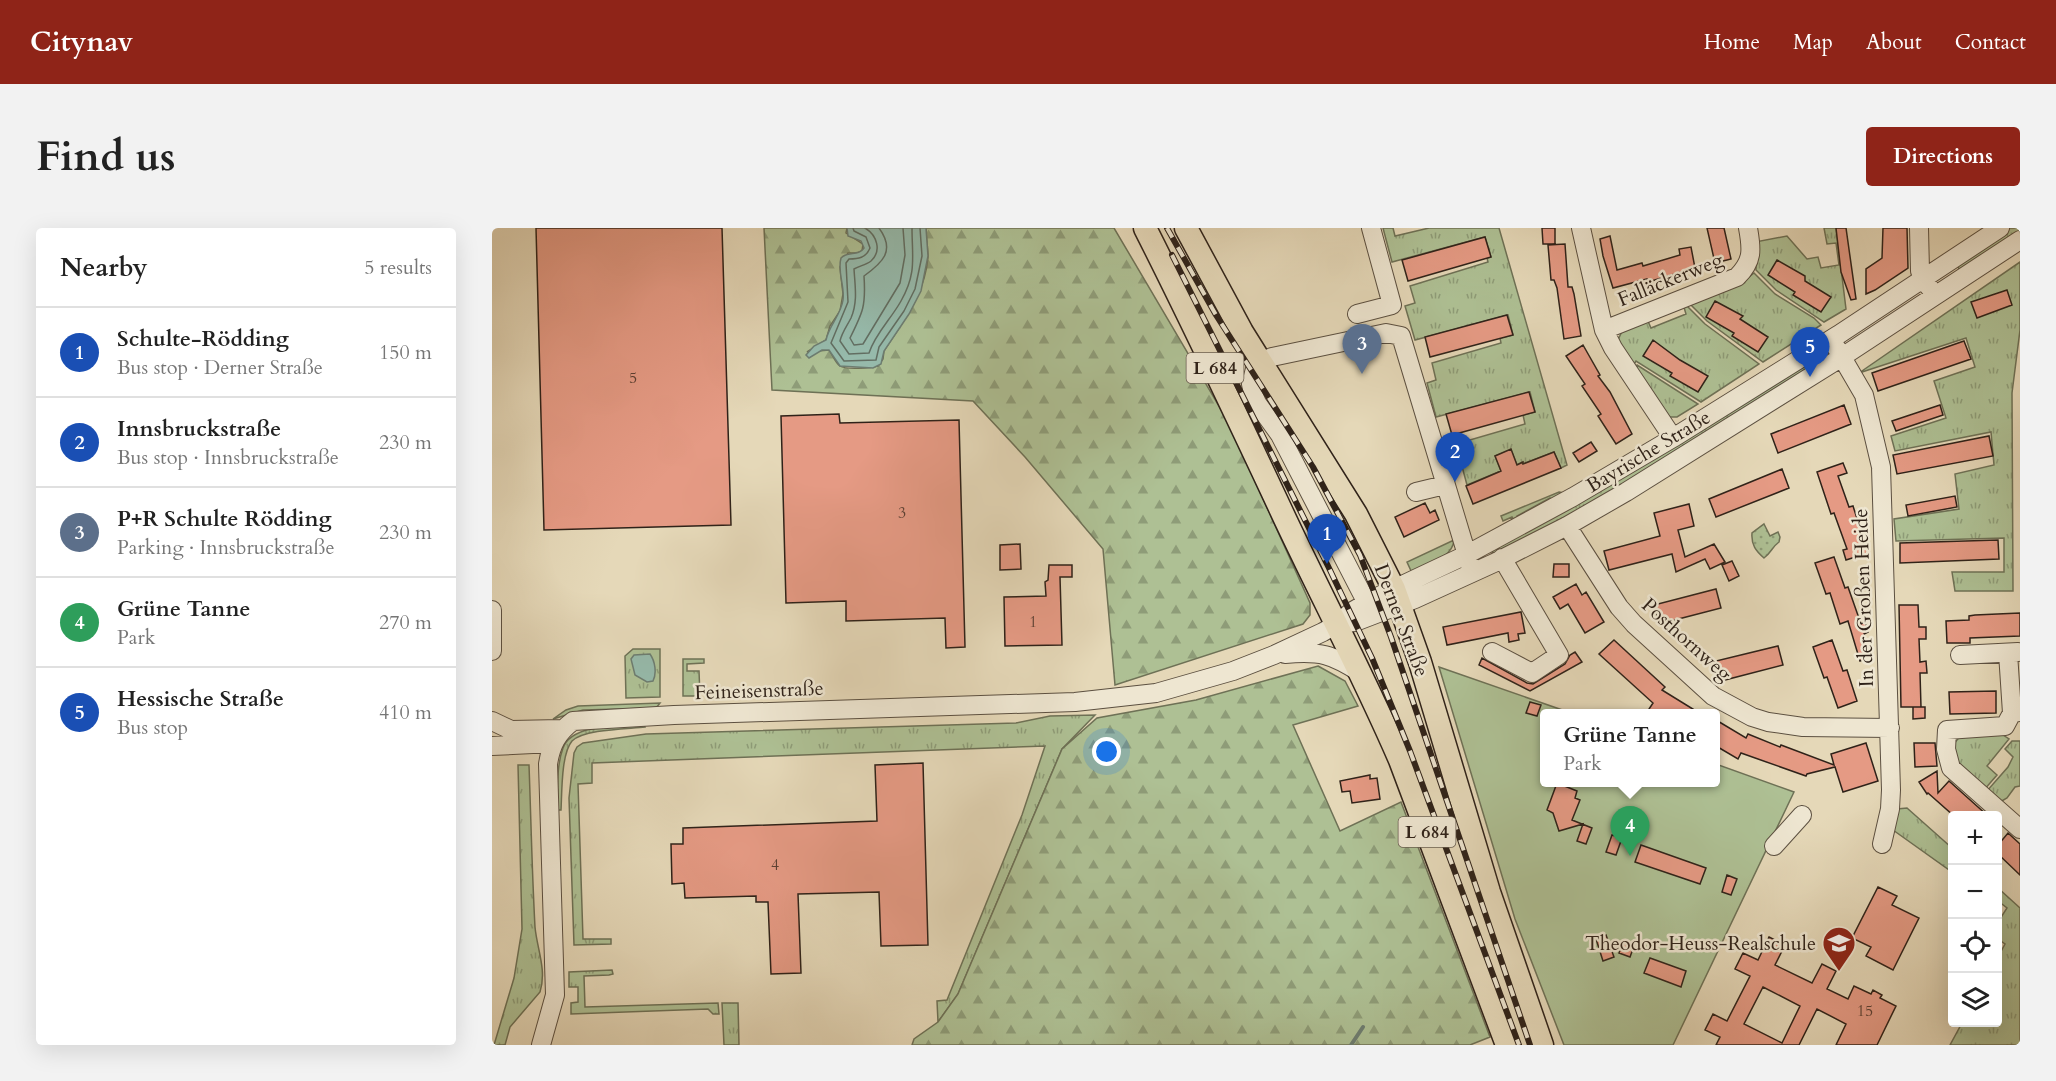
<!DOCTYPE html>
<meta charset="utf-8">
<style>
:root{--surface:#fff;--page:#f2f2f2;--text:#222;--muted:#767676;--line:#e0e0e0;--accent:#8f2418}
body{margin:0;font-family:Cardo,serif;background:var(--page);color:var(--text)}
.controls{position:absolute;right:18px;bottom:18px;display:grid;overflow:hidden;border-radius:6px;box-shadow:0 6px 24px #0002}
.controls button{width:54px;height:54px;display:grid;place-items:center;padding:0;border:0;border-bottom:2px solid var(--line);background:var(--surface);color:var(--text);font:30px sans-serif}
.you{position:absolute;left:615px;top:524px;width:21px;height:21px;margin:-15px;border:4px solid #fff;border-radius:50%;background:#1a73e8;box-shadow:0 0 0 9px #1a73e833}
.badge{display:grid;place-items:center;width:39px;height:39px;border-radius:50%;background:var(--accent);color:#fff;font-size:20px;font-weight:700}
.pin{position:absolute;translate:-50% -50px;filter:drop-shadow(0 2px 3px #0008)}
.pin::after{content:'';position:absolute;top:32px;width:21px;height:18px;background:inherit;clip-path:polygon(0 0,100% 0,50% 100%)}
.popup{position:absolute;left:1048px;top:481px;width:180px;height:78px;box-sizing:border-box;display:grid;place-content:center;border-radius:6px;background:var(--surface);filter:drop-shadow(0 2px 4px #0005);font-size:20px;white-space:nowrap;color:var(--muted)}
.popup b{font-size:22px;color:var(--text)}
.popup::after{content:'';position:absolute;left:50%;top:100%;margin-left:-12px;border:12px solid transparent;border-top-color:var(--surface)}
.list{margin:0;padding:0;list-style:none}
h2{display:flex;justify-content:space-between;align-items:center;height:78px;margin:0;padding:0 24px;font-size:26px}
h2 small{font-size:20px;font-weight:400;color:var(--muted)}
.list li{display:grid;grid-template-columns:39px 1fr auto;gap:18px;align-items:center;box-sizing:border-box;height:90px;padding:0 24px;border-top:2px solid var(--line)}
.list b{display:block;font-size:22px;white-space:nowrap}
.list p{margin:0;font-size:20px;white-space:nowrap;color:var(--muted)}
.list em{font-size:20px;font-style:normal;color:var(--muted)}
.icon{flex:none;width:33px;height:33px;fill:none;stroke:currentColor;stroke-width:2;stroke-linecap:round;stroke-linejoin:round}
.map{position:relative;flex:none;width:1528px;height:817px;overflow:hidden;border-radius:6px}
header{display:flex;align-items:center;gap:36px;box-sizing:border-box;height:84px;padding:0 30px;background:var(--accent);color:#fff}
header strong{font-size:28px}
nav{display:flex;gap:33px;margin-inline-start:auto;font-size:21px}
.intro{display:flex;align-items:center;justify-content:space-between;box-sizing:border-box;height:144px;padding:0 36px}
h1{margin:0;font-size:42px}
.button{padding:15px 27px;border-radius:6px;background:var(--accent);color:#fff;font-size:21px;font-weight:700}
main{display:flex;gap:36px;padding:0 36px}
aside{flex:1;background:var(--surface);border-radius:6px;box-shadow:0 6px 24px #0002}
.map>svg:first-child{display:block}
.grass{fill:url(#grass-tufts);stroke:#6e7156;stroke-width:1.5}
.forest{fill:url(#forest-firs);stroke:#6e7156;stroke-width:1.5}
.park{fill:url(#park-dots);stroke:#6e7156;stroke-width:1.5}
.garden{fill:#aec094;stroke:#6e7156;stroke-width:1.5}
.water{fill:#96baab;stroke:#6d7d71;stroke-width:1.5}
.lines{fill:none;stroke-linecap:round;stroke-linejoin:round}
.shore{stroke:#626e62;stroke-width:1.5}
.stream{stroke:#6d7d71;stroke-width:4}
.building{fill:#e59a84;stroke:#2f2219;stroke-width:1.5;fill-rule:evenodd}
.minor-casing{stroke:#5c5041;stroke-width:20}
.major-casing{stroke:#2f2219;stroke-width:25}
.minor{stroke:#eee6d1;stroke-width:18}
.major{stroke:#e5d8b8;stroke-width:22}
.rail-casing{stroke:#2f2219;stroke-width:6}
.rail{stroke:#eee6d1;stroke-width:4;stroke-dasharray:11;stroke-linecap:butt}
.labels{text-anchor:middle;stroke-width:5;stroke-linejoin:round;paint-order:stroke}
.number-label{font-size:16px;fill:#5c4034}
.shield{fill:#eee6d1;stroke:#685d50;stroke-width:1.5}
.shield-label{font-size:18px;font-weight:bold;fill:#2f2219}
.street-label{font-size:20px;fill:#2f2219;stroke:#eee6d1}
.poi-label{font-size:20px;fill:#2f2219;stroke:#eee6d1;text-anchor:end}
</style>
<header>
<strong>Citynav</strong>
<nav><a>Home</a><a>Map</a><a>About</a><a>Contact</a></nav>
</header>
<div class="intro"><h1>Find us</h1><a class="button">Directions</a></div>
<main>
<aside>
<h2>Nearby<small>5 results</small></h2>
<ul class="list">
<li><span class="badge" style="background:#1a4fb4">1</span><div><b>Schulte-Rödding</b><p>Bus stop · Derner Straße</p></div><em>150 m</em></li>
<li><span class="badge" style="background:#1a4fb4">2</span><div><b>Innsbruckstraße</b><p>Bus stop · Innsbruckstraße</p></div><em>230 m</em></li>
<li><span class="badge" style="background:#5c6f8a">3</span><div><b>P+R Schulte Rödding</b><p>Parking · Innsbruckstraße</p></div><em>230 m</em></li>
<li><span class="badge" style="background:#2e9e5b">4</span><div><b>Grüne Tanne</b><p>Park</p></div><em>270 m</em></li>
<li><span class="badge" style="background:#1a4fb4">5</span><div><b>Hessische Straße</b><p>Bus stop</p></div><em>410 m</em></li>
</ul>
</aside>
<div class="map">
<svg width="1528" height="817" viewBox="0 0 1528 817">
<defs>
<pattern id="grass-tufts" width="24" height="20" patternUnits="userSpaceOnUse" patternTransform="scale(1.5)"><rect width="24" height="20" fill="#aec094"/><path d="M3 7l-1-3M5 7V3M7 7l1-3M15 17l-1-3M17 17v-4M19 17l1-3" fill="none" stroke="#8e9c78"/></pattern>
<pattern id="forest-firs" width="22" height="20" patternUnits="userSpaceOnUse" patternTransform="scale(1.5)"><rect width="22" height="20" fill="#aec094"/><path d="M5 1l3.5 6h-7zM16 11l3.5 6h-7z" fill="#8e9c78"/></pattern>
<pattern id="park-dots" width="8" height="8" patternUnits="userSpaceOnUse" patternTransform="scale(1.5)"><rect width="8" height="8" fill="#aec094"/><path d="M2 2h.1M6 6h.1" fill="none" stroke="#8e9c78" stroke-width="1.8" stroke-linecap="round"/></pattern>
</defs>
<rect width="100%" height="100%" fill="#e5d8b8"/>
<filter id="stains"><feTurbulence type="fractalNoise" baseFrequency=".00333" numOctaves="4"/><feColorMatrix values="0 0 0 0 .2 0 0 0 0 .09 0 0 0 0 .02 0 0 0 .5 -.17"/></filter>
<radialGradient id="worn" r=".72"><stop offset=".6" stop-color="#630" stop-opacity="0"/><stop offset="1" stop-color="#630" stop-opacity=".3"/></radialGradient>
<path class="grass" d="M891,0H901L903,8L937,0H1007L1075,237L1069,240L1062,224L1031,236L1030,234L1025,237L1019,222L1003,228L1009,243L975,257L964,216L1033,196L1031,187L1043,184L1038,164L944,189L935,155L944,152L940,135L1009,115L1008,110L1021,107L1016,87L923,112L913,78L923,75L918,58L996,34L995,30L999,29L993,9L900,34Z
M1332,0H1344L1354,81L1332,94L1284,62L1264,42L1263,14L1295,8L1315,31L1326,29L1329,40L1347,37L1344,15L1335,16Z
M1517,0H1528V7L1470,45L1463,35Z
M1528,34V102L1520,165L1521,363H1463L1460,344H1512V310L1404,313L1402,291L1467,281L1463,246L1502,237L1499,204L1403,223L1399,208L1454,190L1442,153L1483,139L1474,110L1367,145Z
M1262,45L1283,66L1322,90L1329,97L1271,134L1215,93L1197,75L1249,55Z
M1191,76H1193L1213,96L1267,136L1209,174L1144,133L1141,138L1126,112L1131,101L1155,91L1159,100L1194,86Z
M1326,125L1332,135L1136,258L1001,327L999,320Z
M1145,137L1206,176L1185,189H1177L1143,141Z
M1067,264L1072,265L1061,274L1058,270L1025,288L1027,292L1023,294L1020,289L1011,293L1009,288Z
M962,312C961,330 934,337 920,345L915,334Z
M141,421H168V469L134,470L133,428Z
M191,431H212V435L195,436V443H207L208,468H191Z
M168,475L164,480L91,482L61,491L74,482L86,478Z
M603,487L570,521L466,766L446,794L445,773L455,772L530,587L553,518L100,535V555L86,556L91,711H119V716L82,717L77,570L82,525L85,519L91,515L154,506L524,495L558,488Z
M152,495L153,499C136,501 92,501 80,513C69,526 70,565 69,582H65C66,563 64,539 71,520C79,496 130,497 152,495Z
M1508,505L1517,511L1495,538L1505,547L1492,562L1467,539L1461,517L1469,507Z
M1520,513H1528V558L1523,559L1515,570L1508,574L1494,564L1516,539L1521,529L1513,521Z
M26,537H37C39,591 40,645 43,699C45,721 55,742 48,764L18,799L13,817H2L22,750L30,701Z
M1415,580L1460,620V644L1401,602L1405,581Z
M1506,660L1528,680V817H1458L1470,795L1506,794V729L1513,716L1506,711V694L1515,680L1506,673Z
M120,742L121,746L117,747L92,748L93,779L226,775L227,786H221L216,781L79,786V775L86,774V759H77V744Z
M230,775H246L247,817H232Z"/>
<path class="forest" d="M272,0H355L354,5L371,16L370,23L365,25H356L348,39L351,66L348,83L338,98L334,112L315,124L337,122C341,127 343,135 348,138C354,142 379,140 386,138L391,131L392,123C412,92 433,66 436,29C436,19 434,10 434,0H622L737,195L818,375V387L811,396L623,457L611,321L533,229L481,173L280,162Z
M826,438L853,453L866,478L801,497L848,603L909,574L998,809L978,817H420L422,811L446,794L466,766L570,521L605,490L704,472Z"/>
<path class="park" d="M1272,296L1278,308L1286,304L1288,309L1287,314C1280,319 1279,325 1272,330C1264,323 1259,317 1260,305Z"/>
<path class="garden" d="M947,439L1079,485L1052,486V554H1224V536L1302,564L1181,817H1072L1023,691Z"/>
<path class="water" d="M355,0H434L436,28L429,63L417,86L392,123L389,136L381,140L348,138L337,122H330L317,130L314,127L322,118L334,112C337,97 349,87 351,72C353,58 345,44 349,30C356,22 366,29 372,20L369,13L356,8Z
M158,426C163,433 165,445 161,453L155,454L143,447L139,431L142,427Z"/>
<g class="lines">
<path class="shore" d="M361,0L362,3L374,9L378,20C374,30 366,31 357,31L354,35L356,74L339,115L352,133L384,132L387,119L412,83L423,61L430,28L428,0
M373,0C385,7 390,23 379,33C374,37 367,38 362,41C363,58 366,74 359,90C355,98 350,104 348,113L357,126L377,125C383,106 399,91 409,73C425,45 420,29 420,0
M387,0C404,23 390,35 372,48C374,78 371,84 358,110L362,117L371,116L408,55L413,27L411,0"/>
<path class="stream" d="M859,817L871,799"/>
</g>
<path class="building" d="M44,0H230L239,297L52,302Z
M1050,0H1063V16H1051Z
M1215,0H1232L1239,31L1223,35Z
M1344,0H1354L1364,71L1359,72L1349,44Z
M1391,0H1415L1416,40L1383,62L1374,66V41L1390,30Z
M1118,8L1125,42L1150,35L1151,38L1188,27L1187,21L1199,19L1203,40L1156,54L1155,51L1121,60L1111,28L1108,11Z
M993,9L999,29L916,53L910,32Z
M1073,16L1076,59H1080L1082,66L1089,108L1072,111L1065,60L1062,52H1059L1056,17Z
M1285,32L1313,48V53L1339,69L1329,84L1301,67L1303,64L1276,47Z
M1515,62L1520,77L1485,90L1479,74Z
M1223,73L1251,88L1248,91L1276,109L1266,124L1240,108L1242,105L1214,89Z
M1015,87L1021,107L938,129L933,109Z
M1161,112L1188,132L1216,148L1206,164L1178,148L1180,145L1151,128Z
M1472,113L1479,131L1386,163L1380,145Z
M1091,117L1108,147L1106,148L1118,164L1140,206L1124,216L1106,188L1109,186L1090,158L1093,156L1074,128Z
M1037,164L1043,184L960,207L954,186Z
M1352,177L1359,196L1286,225L1279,206Z
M1448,177L1451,187L1404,203L1400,193Z
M347,186L348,195L467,192L473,419L454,420L453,390L354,393V373L294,375L289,188Z
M1497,208L1501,228L1405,246L1401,227Z
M1099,214L1105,223L1087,234L1081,225Z
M1019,221L1025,237L1031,234V236L1062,224L1069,240L981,276L974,258L1009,243L1003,228Z
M1351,235L1355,245L1346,248L1357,279L1361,278L1376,325L1354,332L1351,322L1355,321L1342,285L1339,286L1325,244Z
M1290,241L1297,260L1224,289L1217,271Z
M1463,268L1465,279L1416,288L1414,277Z
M933,275L938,285L943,282L947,292L912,309L903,289Z
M1197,276L1202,298L1186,302L1193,329L1222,316L1233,334L1218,341L1213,331L1184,344L1180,326L1117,342L1112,323L1168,308L1162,285Z
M1506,312L1507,331L1408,335V315Z
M528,316L529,341L508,342V317Z
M1342,329L1353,360L1356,359L1369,396L1373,394L1376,404L1372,406L1379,429L1368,433L1356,393L1348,396L1338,365L1334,366L1323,335Z
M1240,333L1247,348L1237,353L1230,337Z
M1062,336H1077V349H1061Z
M557,337H580V349H568L570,417L513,418L512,369L554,368L553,354L556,352Z
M1084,356L1090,367L1094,364L1112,394L1093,405L1076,376L1068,381L1061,369Z
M1224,361L1229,380L1167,396L1162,377Z
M1407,377H1426L1427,399H1434V411H1427L1428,434L1434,433L1435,445H1428L1429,479H1409Z
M1029,384L1033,405L1026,406L1027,412L1017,414L1016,405L955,417L951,399Z
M1528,385V408L1478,410V415H1455L1454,393L1477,392V388L1483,387Z
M1122,412L1173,459L1170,462L1209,486H1164L1157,481L1161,475L1107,426Z
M1340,412L1351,443L1355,442L1365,473L1346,480L1335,449L1332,450L1321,419Z
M1286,418L1291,437L1229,453L1224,433Z
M1083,424L1090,434L1038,463L987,437L990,430L1035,455L1041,456L1073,436L1078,427Z
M1504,463V485L1458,486L1457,464Z
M1038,474L1049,477L1045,488L1034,485Z
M1421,479H1433V490L1421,491Z
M1224,492L1254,510L1256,506L1288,519L1289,517L1342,537L1339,526L1374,515L1386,553L1351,564L1343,539L1315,546L1314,548L1249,525L1246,531L1224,518Z
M1422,515H1443L1445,538L1423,539Z
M431,535L436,717L389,718L387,664L306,666L309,745L279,746L276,674H264V668L193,670L192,655L180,656L179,616H191V600L385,593L383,537Z
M1445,543L1446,565L1457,553L1496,588H1462L1436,565L1435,566L1427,554Z
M878,547V551L885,550L888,571L860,575L858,563L850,564L848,553Z
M1065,555L1085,563L1083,570L1088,572L1080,592L1100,600L1094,616L1085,613L1091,596L1067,603L1061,585L1055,582Z
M1516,605L1528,616V647L1506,626V617Z
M1120,607L1130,610L1124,627L1114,624Z
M1149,617L1214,640L1208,656L1143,634Z
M1235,647L1245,651L1239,667L1230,664Z
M1386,659L1405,668L1400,677L1427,690L1401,742L1374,728L1379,719L1360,710Z
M1114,707L1122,729L1111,733L1104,711Z
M1277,709L1293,717L1283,737L1320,755L1330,736L1344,743L1335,761L1356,771L1362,758L1379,766L1381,762L1390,767L1388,770L1404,778L1385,817H1344L1354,796L1325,781L1307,817H1224L1228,809L1213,802L1221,786L1235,793L1258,748L1243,741L1251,725L1266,732ZM1271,759L1308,778L1290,815L1252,796Z
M1131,714L1142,718L1138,729L1127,725Z
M1158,730L1194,743L1189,759L1152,745Z"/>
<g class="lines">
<defs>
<path id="minor" d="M1089,0L1112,102L1121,120L1181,210
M1427,0L1428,43L1437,59
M865,86L900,77L879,0
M1112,102L1245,49C1261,33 1260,22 1256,0
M1344,119L1372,167L1389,239L1399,562L1398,581L1390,616
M924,264L953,257
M1075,298L1127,379L1142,396L1221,468L1260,489L1276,494L1311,499L1398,500
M0,382V423
M880,385L788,207L765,175L761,166L759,156L763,141L769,134L780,129L894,105L909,108L978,337
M853,395L863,394L923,371L1002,335L1075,298L1134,264L1350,129L1528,12
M1000,424L1040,445L1067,427L1010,330
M1516,425L1520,485
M793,426C829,423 839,426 869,445
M1468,427L1526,424
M1528,484L1520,485L1513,498L1455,502L1454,521L1459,540L1528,601
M0,493L19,502L69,501
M0,518L61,515
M1282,618L1310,587
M49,817L63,767L56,536C59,517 65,505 81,493L182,487L583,474L664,465L741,443L782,427L831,404L845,396L859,384L885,369L974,327L1081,269L1181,210L1346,107L1508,0"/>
<path id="major" d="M653,0C700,93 744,186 788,280C827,364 871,446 908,532L1015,817
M694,0L750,104L864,286L902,361L928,434L997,664L1050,817"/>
</defs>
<use href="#minor" class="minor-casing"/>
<use href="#major" class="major-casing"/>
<use href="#minor" class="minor"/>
<use href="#major" class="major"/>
<defs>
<path id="rail" d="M675,0L724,87L821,239L868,327L899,409L1038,817
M680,27L836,338L880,430L918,523L1027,817"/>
</defs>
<use href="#rail" class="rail-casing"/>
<use href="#rail" class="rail"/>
</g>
<defs>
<symbol id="school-pin" viewBox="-11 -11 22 30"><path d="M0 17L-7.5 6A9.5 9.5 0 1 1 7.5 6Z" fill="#8f2418" stroke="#eee6d1"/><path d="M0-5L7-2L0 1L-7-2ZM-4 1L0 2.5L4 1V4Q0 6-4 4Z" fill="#fff"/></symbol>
</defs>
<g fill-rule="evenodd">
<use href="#school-pin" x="1328" y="696" width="38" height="52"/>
</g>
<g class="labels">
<g class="number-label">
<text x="141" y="155">5</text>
<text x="410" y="290">3</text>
<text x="541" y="399">1</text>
<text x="283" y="642">4</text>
<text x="1373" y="788">15</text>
</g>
<g class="shield">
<rect x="694.5" y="125" width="57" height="30" rx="4.5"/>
<rect x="906.5" y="589" width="57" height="30" rx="4.5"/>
</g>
<g class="shield-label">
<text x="723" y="146">L 684</text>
<text x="935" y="610">L 684</text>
</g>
<g class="street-label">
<text transform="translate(1178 51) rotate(-22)" y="7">Falläckerweg</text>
<text transform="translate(1156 223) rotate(-31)" y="7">Bayrische Straße</text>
<text transform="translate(1371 370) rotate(-92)" y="7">In der Großen Heide</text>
<text transform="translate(910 392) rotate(69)" y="7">Derner Straße</text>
<text transform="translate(1195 411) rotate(42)" y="7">Posthornweg</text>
<text transform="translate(267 462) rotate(-2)" y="7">Feineisenstraße</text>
</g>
<g class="poi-label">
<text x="1324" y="722">Theodor-Heuss-Realschule</text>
</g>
</g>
<rect width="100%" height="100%" filter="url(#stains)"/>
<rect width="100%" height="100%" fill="url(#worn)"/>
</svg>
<div class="controls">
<button>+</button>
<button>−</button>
<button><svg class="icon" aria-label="locate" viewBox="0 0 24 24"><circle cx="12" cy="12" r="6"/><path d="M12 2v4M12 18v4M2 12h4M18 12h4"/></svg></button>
<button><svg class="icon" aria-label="layers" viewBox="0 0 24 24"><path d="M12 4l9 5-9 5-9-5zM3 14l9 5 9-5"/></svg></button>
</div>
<div class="you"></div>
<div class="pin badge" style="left:835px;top:336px;background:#1a4fb4">1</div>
<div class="pin badge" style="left:963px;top:254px;background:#1a4fb4">2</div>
<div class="pin badge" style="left:870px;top:146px;background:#5c6f8a">3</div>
<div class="pin badge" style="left:1138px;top:628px;background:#2e9e5b">4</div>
<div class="popup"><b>Grüne Tanne</b>Park</div>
<div class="pin badge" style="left:1318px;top:149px;background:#1a4fb4">5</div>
</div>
</main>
